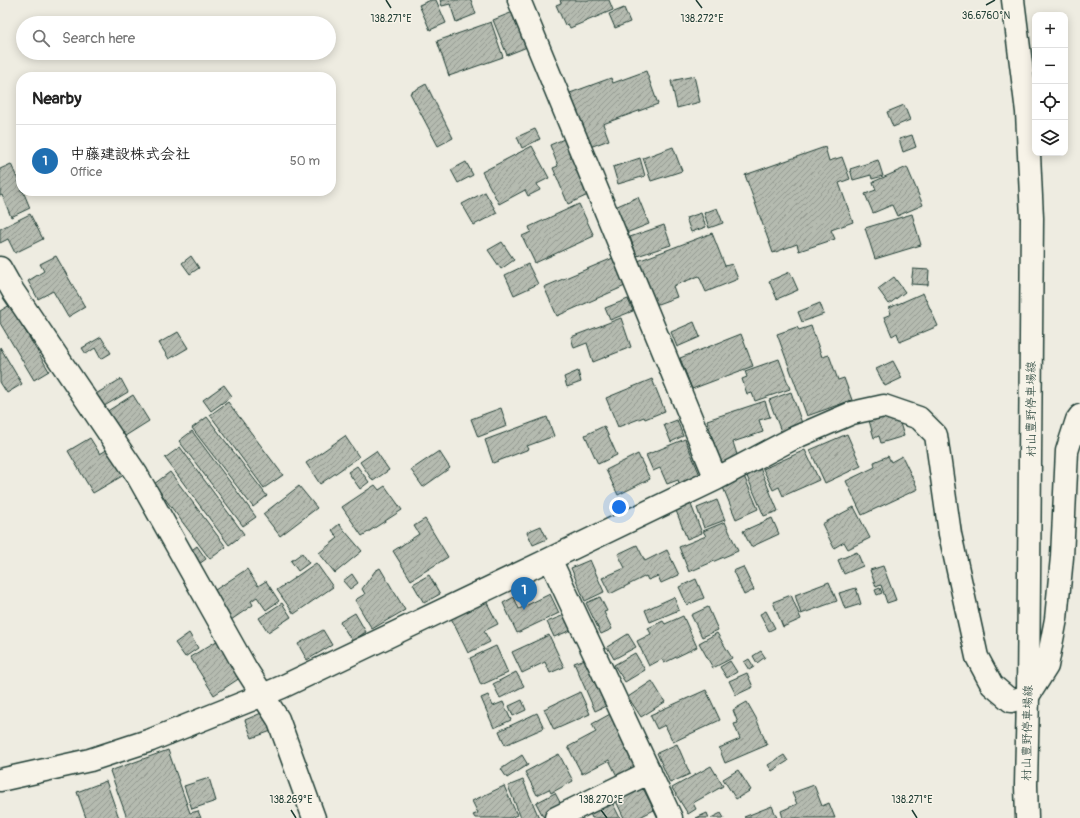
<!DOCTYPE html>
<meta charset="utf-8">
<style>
:root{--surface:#fff;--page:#f2f2f2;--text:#222;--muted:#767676;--line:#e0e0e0;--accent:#1f6fb2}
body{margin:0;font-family:Pangolin,"Klee One",sans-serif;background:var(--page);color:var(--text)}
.controls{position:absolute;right:12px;top:12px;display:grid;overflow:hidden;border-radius:8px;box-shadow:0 2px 10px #0003}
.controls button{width:36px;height:36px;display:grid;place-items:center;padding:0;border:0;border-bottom:1px solid var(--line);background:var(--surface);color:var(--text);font:20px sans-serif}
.you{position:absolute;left:619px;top:507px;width:14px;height:14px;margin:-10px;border:3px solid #fff;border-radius:50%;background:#1a73e8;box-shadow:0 0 0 6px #1a73e833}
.badge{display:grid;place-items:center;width:26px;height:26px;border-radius:50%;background:var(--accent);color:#fff;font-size:13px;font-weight:700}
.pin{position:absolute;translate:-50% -33px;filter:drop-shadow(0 1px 2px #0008)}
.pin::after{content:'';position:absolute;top:21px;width:14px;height:12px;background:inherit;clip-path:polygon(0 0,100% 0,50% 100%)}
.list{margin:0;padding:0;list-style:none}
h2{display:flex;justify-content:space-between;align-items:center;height:52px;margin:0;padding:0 16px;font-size:17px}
h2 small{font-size:13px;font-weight:400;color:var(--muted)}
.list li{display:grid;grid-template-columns:26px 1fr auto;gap:12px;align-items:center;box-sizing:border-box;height:72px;padding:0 16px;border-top:1px solid var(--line)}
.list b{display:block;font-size:15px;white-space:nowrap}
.list p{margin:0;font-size:13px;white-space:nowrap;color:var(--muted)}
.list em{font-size:13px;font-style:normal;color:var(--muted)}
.icon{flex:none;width:22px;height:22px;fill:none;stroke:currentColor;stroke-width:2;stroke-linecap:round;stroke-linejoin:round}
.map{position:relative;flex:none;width:1080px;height:818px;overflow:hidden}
.search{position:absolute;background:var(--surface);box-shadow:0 2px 10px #0003;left:16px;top:16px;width:320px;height:44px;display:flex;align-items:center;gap:10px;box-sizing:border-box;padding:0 14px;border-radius:22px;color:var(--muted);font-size:15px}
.panel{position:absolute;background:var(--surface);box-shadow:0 2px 10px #0003;left:16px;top:72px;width:320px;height:124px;border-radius:16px}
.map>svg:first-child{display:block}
.building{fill:url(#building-hatch);stroke:#1f3d34}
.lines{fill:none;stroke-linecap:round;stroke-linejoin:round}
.minor-casing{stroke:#1f3d34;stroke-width:25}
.major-casing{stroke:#1f3d34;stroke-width:25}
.minor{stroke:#f7f3e8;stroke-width:22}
.major{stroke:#f7f3e8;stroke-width:22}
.ticks{fill:none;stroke:#1f3d34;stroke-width:1.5}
.labels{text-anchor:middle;stroke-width:3;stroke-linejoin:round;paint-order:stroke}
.street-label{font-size:12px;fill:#1f3d34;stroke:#f7f3e8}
.ticks-label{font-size:10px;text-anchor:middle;fill:#1f3d34;stroke:#f7f3e8;stroke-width:3;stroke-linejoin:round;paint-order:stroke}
</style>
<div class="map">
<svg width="1080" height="818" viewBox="0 0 1080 818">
<defs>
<pattern id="building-hatch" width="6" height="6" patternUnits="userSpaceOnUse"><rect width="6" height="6" fill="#b5bbb0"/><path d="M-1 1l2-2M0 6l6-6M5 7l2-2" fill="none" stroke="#939990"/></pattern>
</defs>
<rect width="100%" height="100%" fill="#eeece1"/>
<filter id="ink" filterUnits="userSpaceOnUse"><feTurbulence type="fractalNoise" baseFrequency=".025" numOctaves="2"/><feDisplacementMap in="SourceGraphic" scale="8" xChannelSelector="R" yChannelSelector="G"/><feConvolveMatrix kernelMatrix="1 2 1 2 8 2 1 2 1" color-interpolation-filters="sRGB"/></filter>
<g filter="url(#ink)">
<path class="building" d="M431,0H436L446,23L430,30L419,5Z
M440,0H471L476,14L456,22L450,4L442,6Z
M560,0H609L613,10L570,28L568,24L565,25L556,5L561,3Z
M624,8L630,22L615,28L609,14Z
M513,12L527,47L507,55L493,20Z
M491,22L503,57L449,76L437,41Z
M646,71L658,104L603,124L609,140L590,147L570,93L611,78L613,83Z
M694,76L700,102L677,108L671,81Z
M426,84L453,138L438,146L410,93Z
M904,105L910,120L893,127L887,112Z
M535,129L540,139L522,148L517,137Z
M912,135L916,147L903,152L899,139Z
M564,139L588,195L568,204L553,168L558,166L550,145Z
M532,146L549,178L537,184L540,190L528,196L525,190L499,204L482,172Z
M673,147L682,171L651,181L643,158Z
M825,147L829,161L842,157L850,179L839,183L853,222L831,230L835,239L799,251L797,244L773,253L745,175Z
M640,158L645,176L618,184L613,167Z
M878,160L883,176L872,179L871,175L853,180L850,169Z
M466,162L473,175L458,183L451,170Z
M11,164L21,187V191H23L30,208L11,217L2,195L0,196V169Z
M907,167L923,205L897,216L892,205L873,213L865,194L876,190L873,182Z
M485,192L497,213L474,225L462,204Z
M638,197L649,224L626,233L615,207Z
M579,204L594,236L535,263L522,236L531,232L529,227Z
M717,208L723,223L709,228L704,213Z
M701,213L706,227L691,232L686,218Z
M30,214L43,239L15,253L8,239L0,243V229Z
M912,214L921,245L875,259L865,228Z
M664,225L671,245L637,256L630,237Z
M712,233L725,266L732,264L738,279L706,292L699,276L673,286L677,297L655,305L638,261Z
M502,242L514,260L501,269L488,250Z
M56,256L85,307L68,317L53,291L38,299L28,281L44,271L40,264Z
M191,256L199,268L190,274L182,263Z
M613,258L625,286L557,316L544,287Z
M528,264L538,284L514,295L505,275Z
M913,269L929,270L928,285L911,284Z
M790,272L798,290L777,299L769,281Z
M894,277L905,292L889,304L878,289Z
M923,293L938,326L900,342L897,333L892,336L884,317L891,314L889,308Z
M628,299L633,311L610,320L605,308Z
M820,303L824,314L802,322L798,312Z
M10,305L49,371L34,380L0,323V311Z
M621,318L631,347L593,362L587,343L574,348L571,337Z
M694,322L700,337L677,347L671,332Z
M811,326L822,357L829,355L838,380L844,378L852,400L807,416L777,334L797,327L799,330Z
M178,332L188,348L169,359L159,343Z
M741,334L753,366L692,389L680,358Z
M101,337L111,353L101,359L95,348L86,354L82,348Z
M0,347L22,384L7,393L0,382Z
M779,359L790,389L755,401L752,393L747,394L742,379L747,377L745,371Z
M893,361L902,378L885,386L876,369Z
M578,371L581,382L567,387L564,377Z
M121,379L128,392L101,408L94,395Z
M652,379L665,411L645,419L644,417L618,427L606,398Z
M224,385L232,396L211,411L203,400Z
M791,392L803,426L782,434L769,400Z
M133,395L149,421L122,438L106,412Z
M765,401L770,417L759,420L763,432L733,442L739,461L721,467L707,420Z
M228,402L283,475L264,488L210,415Z
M501,408L507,426L478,437L471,419Z
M207,417L267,496L253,507L192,428Z
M547,417L554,436L527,446L529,449L493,463L485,440Z
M868,417H898L904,436L881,443L879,436L874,438Z
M677,420L683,436L671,442L664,425Z
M604,426L617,455L598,464L585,435Z
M192,431L256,517L243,526L179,441Z
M847,434L861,466L825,483L810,450Z
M345,436L359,457L320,484L306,463Z
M90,438L100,454L108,449L124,475L93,493L68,451Z
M685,439L700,475L679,483L678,480L667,484L660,468L653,471L646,455Z
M180,447L244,534L229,545L165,458Z
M805,450L819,480L783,496L779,487L773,490L763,469Z
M376,451L389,470L373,481L360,462Z
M439,451L450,468L423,487L411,470Z
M638,454L650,479L618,495L606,470Z
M888,456L891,462L902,456L918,489L862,515L846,481L875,467L874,462Z
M357,466L369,482L360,489L348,472Z
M760,468L778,511L764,516L746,474Z
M170,472L226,547L210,559L154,484Z
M744,476L758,509L736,519L722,485Z
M375,485L379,490L385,486L402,510L362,536L342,507Z
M299,486L317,508L280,536L263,514Z
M717,500L725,520L704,528L697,508Z
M690,502L702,533L687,539L675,508Z
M854,507L870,538L848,549L844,542L834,548L822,524Z
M772,518L779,534L751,547L743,531Z
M425,519L448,557L411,580L393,551L419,534L414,526Z
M725,522L738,551L689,572L679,547L706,536L703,531Z
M339,524L362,551L335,573L319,553L338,538L332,530Z
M541,526L547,539L533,545L527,532Z
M637,545L645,561L667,550L679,575L661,583L658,576L648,580L646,576L610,594L602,578L625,568L618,554Z
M197,546L206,559L199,564L189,552Z
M857,552L863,566L844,574L838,560Z
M302,553L309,563L298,571L291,561Z
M590,560L604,592L585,601L571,568Z
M316,563L333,587L294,614L277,590Z
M883,566L896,600L887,603L881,585L876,587L870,570Z
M743,567L754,590L744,595L733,571Z
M380,568L405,610L372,629L355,600L365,594L362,589L375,571Z
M247,569L258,586L266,581L279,601L266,610L257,597L251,601L253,605L231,620L212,592Z
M352,574L358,583L350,589L343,581Z
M429,575L440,594L424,603L413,584Z
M696,579L704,598L687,605L679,587Z
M829,582L837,601L801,614L795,595Z
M856,588L861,604L845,609L839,593Z
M880,588L882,593L877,595L875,590Z
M550,594L559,613L517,633L503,603L514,597L519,609Z
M791,595L801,619L783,627L773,602Z
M600,597L607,611L604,612L612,629L601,634L586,603Z
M674,597L679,610L650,622L645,610Z
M485,599L498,624L484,631L490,642L468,653L450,616Z
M282,603L291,617L268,632L259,618Z
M708,607L718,630L702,637L691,615Z
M766,611L775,628L769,631L760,614Z
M355,613L366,632L352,641L340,622Z
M567,614L574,629L554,637L547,622Z
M683,616L697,647L664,663L662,659L649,666L637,641L651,634L648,628L663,621L665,624Z
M323,630L332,645L307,660L298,644Z
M189,633L198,648L185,657L175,643Z
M717,633L732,658L713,668L699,643Z
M628,634L636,647L614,659L607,647Z
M549,635L564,667L550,673L545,662L522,673L512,652Z
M220,639L243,676L214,695L190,657Z
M496,646L508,673L481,685L470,658Z
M761,651L765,657L757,663L753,656Z
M635,653L645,670L625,682L614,665Z
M588,658L608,705L595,711L574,663Z
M749,659L754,667L749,670L744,662Z
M730,661L737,672L727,678L720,667Z
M516,672L524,686L500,698L493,684Z
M747,673L753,687L736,695L729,681Z
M652,681L665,702L641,717L628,697Z
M706,690L720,720L673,742L665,725L657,729L650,715Z
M580,692L590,714L554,730L544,709Z
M488,695L493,706L503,702L511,720L494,728L481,698Z
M522,700L526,710L513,716L509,706Z
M747,702L756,718L767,745L725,763L719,748L740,739L734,724L738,723L733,710Z
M266,711L274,730L252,738L245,720Z
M537,713L544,728L505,745L499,731Z
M612,713L641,772L620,782L609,760L582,774L568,747L596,732L592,724Z
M677,744L690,774L670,783L657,753Z
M168,750L190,813L198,811L201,818H127L110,771Z
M559,754L573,781L551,793L549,789L537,795L525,772Z
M522,755L528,765L507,778L501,769Z
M784,755L788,761L772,771L768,765Z
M711,766L723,786L693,803L696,809L688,814L672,788Z
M738,770L751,790L736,799L723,779Z
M209,778L216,801L192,809L184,786Z
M523,780L539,818H521L508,786Z
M106,781L119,818H86L77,792Z
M814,785L822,806L829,803L835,818H783L781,811L797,804L792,793Z
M504,786L517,815L510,818H475L473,815L478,813L472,801Z
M642,786L654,810L638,818H624L615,799Z
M555,793L564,810L549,818H544L536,803Z
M604,803L606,807L613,804L620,818H592L589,811Z
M772,806L777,818H745L744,817Z
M707,813L709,818H696Z
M721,813L724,818H711Z"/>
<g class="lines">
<defs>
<path id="minor" d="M519,0L716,479L550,559L671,818
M0,268L13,291L137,475L246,669L278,719L314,818
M716,479L794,438L852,413L884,406L919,418L936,435L950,534L977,657L992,685L1011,701L1028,696L1047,666L1056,619L1062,557L1067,451L1077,420L1080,416
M0,780L90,760L151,740L263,695L282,687L550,559
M556,818L650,772"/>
<path id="major" d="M1013,0L1027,112L1032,218L1028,696L1026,785L1027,818"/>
</defs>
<use href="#minor" class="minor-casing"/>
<use href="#major" class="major-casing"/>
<use href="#minor" class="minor"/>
<use href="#major" class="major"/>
</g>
</g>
<path class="ticks" d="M386,0L391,8M696,0L702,8M986,5L995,0M291,810L296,818M601,810L607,818M912,810L917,818"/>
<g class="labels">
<g class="street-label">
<text transform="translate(1031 409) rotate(-90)" y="4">村山豊野停車場線</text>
<text transform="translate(1027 733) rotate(-89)" y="4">村山豊野停車場線</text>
</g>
</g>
<g class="ticks-label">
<text x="986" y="19">36.6760°N</text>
<text x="391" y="22">138.271°E</text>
<text x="702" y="22">138.272°E</text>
<text x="291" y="803">138.269°E</text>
<text x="601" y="803">138.270°E</text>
<text x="912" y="803">138.271°E</text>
</g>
</svg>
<div class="controls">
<button>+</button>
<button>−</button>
<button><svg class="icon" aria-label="locate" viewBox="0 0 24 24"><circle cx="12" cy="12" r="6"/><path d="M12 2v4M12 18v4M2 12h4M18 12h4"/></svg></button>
<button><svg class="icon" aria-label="layers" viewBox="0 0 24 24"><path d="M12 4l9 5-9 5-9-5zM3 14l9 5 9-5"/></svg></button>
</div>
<div class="you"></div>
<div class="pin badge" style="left:524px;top:610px">1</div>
<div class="search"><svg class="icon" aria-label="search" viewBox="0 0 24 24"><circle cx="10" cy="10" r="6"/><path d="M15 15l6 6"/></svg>Search here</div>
<section class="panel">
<h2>Nearby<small></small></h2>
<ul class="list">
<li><span class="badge">1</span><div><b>中藤建設株式会社</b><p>Office</p></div><em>50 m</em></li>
</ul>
</section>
</div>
